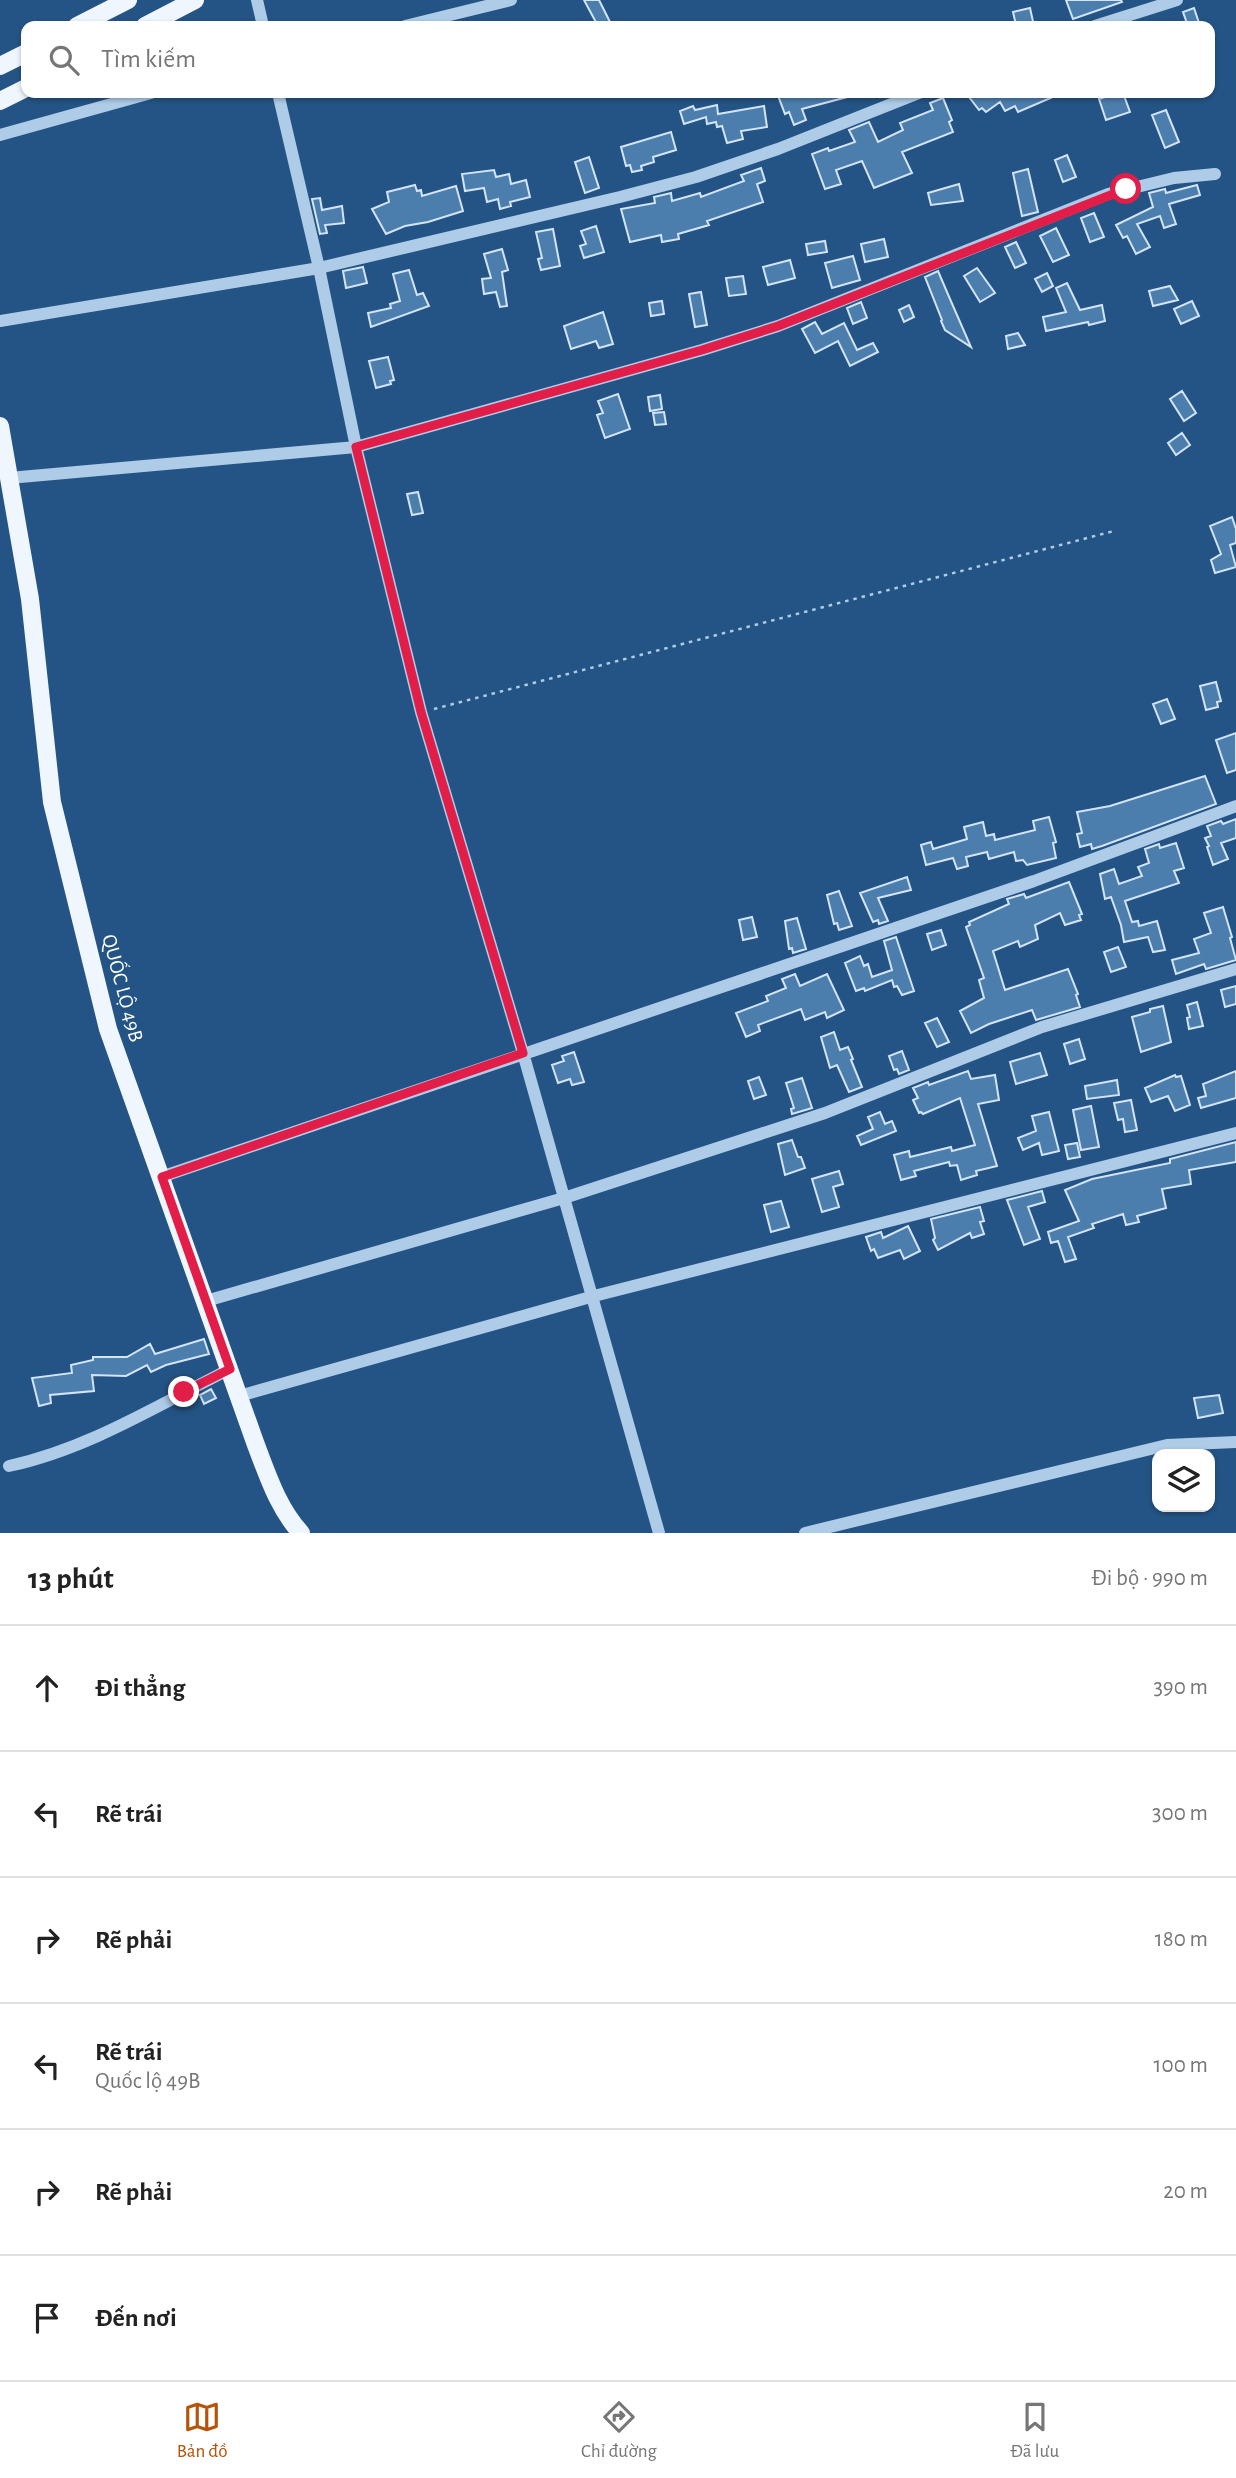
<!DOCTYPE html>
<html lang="vi">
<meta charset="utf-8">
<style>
:root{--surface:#fff;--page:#f2f2f2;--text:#222;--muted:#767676;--line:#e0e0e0;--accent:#b45309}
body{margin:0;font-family:"Alegreya Sans",sans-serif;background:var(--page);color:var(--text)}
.controls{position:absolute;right:21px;bottom:21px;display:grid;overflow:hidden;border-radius:14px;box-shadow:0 2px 5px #0004}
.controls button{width:63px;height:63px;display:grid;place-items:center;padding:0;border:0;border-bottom:2px solid var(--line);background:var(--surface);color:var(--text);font:35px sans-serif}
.stop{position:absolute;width:21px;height:21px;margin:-16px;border:5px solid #e11d48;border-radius:50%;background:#fff}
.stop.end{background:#e11d48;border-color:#fff;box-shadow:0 2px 7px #0008}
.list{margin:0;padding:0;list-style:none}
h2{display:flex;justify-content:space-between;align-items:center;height:91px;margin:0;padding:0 28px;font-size:30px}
h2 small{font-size:23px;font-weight:400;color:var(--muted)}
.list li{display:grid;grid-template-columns:46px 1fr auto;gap:21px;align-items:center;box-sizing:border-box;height:126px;padding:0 28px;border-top:2px solid var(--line)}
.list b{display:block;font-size:26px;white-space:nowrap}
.list p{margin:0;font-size:23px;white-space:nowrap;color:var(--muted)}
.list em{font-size:23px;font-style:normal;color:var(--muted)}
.icon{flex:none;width:38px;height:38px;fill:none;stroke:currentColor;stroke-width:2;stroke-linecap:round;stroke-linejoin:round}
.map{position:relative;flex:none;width:1236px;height:1533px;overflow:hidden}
.search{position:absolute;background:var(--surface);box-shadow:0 2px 5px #0004;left:21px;right:21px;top:21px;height:77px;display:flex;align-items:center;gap:18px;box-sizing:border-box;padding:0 24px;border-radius:14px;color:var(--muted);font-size:26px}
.sheet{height:847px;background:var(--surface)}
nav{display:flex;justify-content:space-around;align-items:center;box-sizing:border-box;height:98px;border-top:2px solid var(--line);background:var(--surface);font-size:19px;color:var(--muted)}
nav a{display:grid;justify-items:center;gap:4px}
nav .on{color:var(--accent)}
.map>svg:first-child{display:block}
.building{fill:#4c7ead;stroke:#d2e4f6;stroke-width:2}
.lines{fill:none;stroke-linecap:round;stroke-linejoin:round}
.path{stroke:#aecce8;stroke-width:2.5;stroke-dasharray:3.5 5;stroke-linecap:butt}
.minor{stroke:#aecce8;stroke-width:12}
.major{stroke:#f0f6fe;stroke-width:18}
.route{stroke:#e11d48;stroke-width:9}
.labels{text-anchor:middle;stroke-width:6;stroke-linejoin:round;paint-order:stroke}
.street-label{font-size:21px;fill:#fff;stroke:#245485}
</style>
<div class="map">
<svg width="1236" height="1533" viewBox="0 0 1236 1533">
<rect width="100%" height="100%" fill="#245485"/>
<path class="building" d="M584,0H599L610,22L598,26Z
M1066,0H1121L1122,2L1073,19Z
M1030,8L1034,26H1024L1023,23L1016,25L1013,12Z
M1194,8L1200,26H1188L1183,12Z
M777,93H850L851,96L802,109L806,120L794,125L789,112L785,114Z
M966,93H1062L1018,112L1015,106L1005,111L1000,102L986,112L982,108L979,110Z
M1117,93H1123L1130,112L1106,120L1099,99Z
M943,98L952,120L949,122L953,132L902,152L912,173L874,188L862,161L836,170L841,184L825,189L812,154L828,148L829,151L855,142L849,130L869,122L878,142L903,130L900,123L933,110L930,103Z
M717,105L718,114L764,106L767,127L741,131L743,139L727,143L722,126L717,127L716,122L707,124L706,117L684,124L680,111L693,106L695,110Z
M1166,110L1179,142L1165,148L1152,115Z
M671,132L676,150L653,157L654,162L641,166L642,170L632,172L630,165L626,166L621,147Z
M1067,155L1076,177L1063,182L1055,160Z
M589,157L599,188L585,193L575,162Z
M761,168L765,181L757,184L763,202L707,221L709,225L678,234L679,239L662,242L661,235L630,242L621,209L655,203L654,197L671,193L672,201L700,193L701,197L744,181L741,175Z
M1028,169L1038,212L1022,216L1013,173Z
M494,170L496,177L509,174L511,184L526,180L530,197L510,202L511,206L500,209L498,199L487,202L484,188L465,191L462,174Z
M959,184L963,201L931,205L928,193Z
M415,185L417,191L421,190L422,196L456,186L463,211L428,222L405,226L386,234L372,209L389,202L387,192Z
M1197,185L1200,195L1169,204L1176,224L1164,228L1160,216L1137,224L1150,247L1136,254L1127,236L1123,238L1116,225L1153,207L1149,193L1165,189L1166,193Z
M320,198L322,210L342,206L344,223L325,225L327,233L320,234L312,199Z
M1094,213L1104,237L1090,242L1081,218Z
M596,226L604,252L584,258L580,246L586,244L581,231Z
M1056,228L1069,255L1053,262L1040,236Z
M553,229L560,266L541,270L538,259L542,258L536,232Z
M884,239L888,257L865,262L861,244Z
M825,241L827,252L808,255L806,244Z
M1016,242L1026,263L1015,268L1005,247Z
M502,249L508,270L502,272L507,306L500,307L496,292L484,294L482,279L491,278L484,254Z
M853,256L860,280L832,288L825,263Z
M790,260L795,278L768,285L763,267Z
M363,267L367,283L346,288L343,271Z
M977,268L995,293L980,302L964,276Z
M409,270L417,295L423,293L429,306L371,327L368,313L391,308L390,304L400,301L393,274Z
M938,271L950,299L971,347L945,330L941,321L942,320L925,277Z
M1047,273L1053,286L1042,292L1035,279Z
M743,276L746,294L729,296L726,278Z
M1067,283L1080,310L1102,305L1105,321L1089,325L1088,322L1046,331L1043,317L1066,312L1056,288Z
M1170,286L1178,300L1153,306L1149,291Z
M701,292L707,325L695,327L689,294Z
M662,301L664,314L651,316L649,303Z
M1192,301L1199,316L1181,324L1174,309Z
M861,302L867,318L853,324L847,308Z
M909,305L914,317L904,322L899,310Z
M603,312L613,344L599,348L596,341L571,349L564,326Z
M815,322L822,334L844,323L857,350L873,343L878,352L850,366L838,341L815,353L802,329Z
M1018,333L1025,345L1008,349L1006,336Z
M388,357L394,380L390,381L391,384L376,388L369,361Z
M1182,391L1196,413L1184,421L1170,399Z
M618,394L630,429L605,438L597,415L603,413L598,401Z
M660,395L662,409L650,411L648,397Z
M664,412L666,424L655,425L653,413Z
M1182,433L1190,445L1176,455L1168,443Z
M418,492L423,513L412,515L407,494Z
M1232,517L1236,529V543L1230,545L1236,567L1215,573L1211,560L1221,554L1210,526Z
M1216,682L1221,701L1217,702L1218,707L1206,710L1200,686Z
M1167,699L1175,719L1161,724L1153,704Z
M1236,733V770L1227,773L1216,740Z
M1205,776L1216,804L1102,846L1092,849L1091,844L1080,847L1077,834L1082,833L1077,812L1110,806Z
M1049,817L1056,842L1053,843L1056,858L1027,865L1023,860L1016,861L1014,852L989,859L987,852L966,857L968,866L957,869L953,858L926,865L921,845L931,842L933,849L967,839L964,827L983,822L986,836L994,834L995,840L1035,830L1033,821Z
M1236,819V838L1221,843L1228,859L1213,865L1207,847L1209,846L1205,838L1211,836L1207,826L1221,821L1223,824Z
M1176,843L1184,868L1174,871L1179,883L1125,901L1132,922L1138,921L1139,926L1157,921L1165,950L1153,952L1148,937L1124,942L1121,925L1111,897L1105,899L1100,874L1114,869L1119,884L1142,876L1138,867L1149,863L1145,849L1159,844L1160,848Z
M907,877L911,890L878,898L888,921L879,924L878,920L873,922L860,893Z
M1069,882L1082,914L1079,915L1081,920L1065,925L1060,913L1035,925L1038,939L1020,947L1018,941L993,951L1005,990L1068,969L1078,994L1076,995L1080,1007L1036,1020L1032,1010L989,1024L971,1033L960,1011L984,998L979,980L984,978L966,927L970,925L969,922L1009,904L1007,899L1024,894L1026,898Z
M839,891L852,926L839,930L837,923L834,924L827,895Z
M1223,907L1232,937L1230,938L1236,960L1206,969L1204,964L1176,974L1172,960L1199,953L1194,939L1211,933L1204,913Z
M752,917L757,937L743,940L739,920Z
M797,918L806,949L793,953L792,948L789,949L785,921Z
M941,930L946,945L932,950L927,934Z
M896,937L914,991L902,995L897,986L894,987L892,980L865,991L864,988L856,991L845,963L860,956L864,966L868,964L872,977L892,970L884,941Z
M1118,947L1126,967L1111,972L1104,952Z
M795,974L800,986L827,974L844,1010L827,1018L825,1012L805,1020L801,1009L758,1025L760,1031L746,1037L736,1013L768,1001L766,996L786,988L782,979Z
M1236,986V1004L1225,1007L1221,990Z
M1197,1002L1203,1026L1189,1029L1187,1018L1190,1017L1187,1005Z
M1163,1006L1171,1042L1141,1052L1132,1017L1150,1012V1009Z
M937,1018L949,1042L937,1047L925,1023Z
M834,1032L840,1050L848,1047L853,1059L851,1060L862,1087L849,1092L837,1065L830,1068L821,1037Z
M1079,1039L1085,1059L1070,1064L1064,1044Z
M902,1051L909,1070L899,1074L897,1069L894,1070L889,1056Z
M574,1052L584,1082L572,1085L570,1079L558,1083L552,1065L564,1061L562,1056Z
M1040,1053L1047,1075L1016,1084L1010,1062Z
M968,1071L971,1079L995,1075L999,1100L978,1104L997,1166L976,1171L977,1175L961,1180L957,1165L950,1166L949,1162L914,1171L916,1176L901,1180L894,1155L909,1151L910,1157L951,1147L952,1151L975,1145L960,1098L923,1114L921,1112L919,1113L913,1100L918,1098L913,1088L928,1082L929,1085Z
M1236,1071V1098L1201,1108L1198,1098L1206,1096L1203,1084Z
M1175,1075L1176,1077L1181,1076L1190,1105L1175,1111L1168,1096L1151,1102L1145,1088Z
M759,1077L766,1095L754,1099L748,1081Z
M802,1078L812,1108L792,1114L791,1109L794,1108L786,1083Z
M1117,1080L1119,1095L1087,1099L1085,1086Z
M1131,1100L1137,1130L1125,1132L1123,1119L1118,1120L1114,1103Z
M1091,1106L1099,1147L1081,1150L1073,1110Z
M880,1112L885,1124L892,1121L896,1131L861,1145L857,1136L873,1129L868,1117Z
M1049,1112L1059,1151L1042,1155L1039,1143L1023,1150L1018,1138L1036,1131L1032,1116Z
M792,1140L798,1157H801L805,1168L785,1175L778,1144Z
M1236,1142V1162L1189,1170L1191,1184L1162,1189L1166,1208L1137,1216L1139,1222L1126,1225L1123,1214L1092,1224L1094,1228L1068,1237L1076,1259L1065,1262L1058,1241L1051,1243L1048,1232L1079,1221L1065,1190L1092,1179L1170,1163V1159Z
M1077,1143L1080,1157L1068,1159L1065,1145Z
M839,1171L843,1184L833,1187L839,1207L822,1212L812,1179Z
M1042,1191L1045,1202L1028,1207L1040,1239L1024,1245L1007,1200Z
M781,1201L789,1227L771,1232L764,1205Z
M980,1207L984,1221L980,1222L984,1234L972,1238L970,1233L938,1250L933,1240L935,1238L931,1219Z
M908,1226L920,1251L904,1259L900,1250L878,1258L874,1249L871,1251L866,1237L881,1232L883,1238Z
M204,1339L209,1354L166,1365L151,1372L147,1365L126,1376L92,1375L94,1391L50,1395L51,1403L39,1406L32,1378L72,1373L71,1365L93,1360V1357H127L150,1344L155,1354Z
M211,1389L216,1398L204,1404L200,1395Z
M1219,1395L1223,1413L1198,1418L1194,1398Z"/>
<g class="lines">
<path class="path" d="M434,709L1114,531"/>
<path class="minor" d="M257,0L263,26
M405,26L511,0
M1095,26L1177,0
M278,93L319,268L356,447L421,712L523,1053L659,1533
M0,135L151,93
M0,321L319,268L620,197L696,177L778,149L919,93
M9,478L356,447L702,350L778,326L1108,194L1174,178L1215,174
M161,1177L1034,881L1236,806
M206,1301L564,1198L825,1113L1042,1027L1236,969
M239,1396L594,1296L1236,1133
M9,1466C88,1449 158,1405 230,1369
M805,1533L1167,1445L1236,1442"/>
<path class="major" d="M77,26L128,0
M145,26L195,0
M0,66L26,53
M0,101L26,88
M0,426L30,599L52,802L108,1029L256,1445C268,1476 278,1508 301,1533"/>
</g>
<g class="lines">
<path class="route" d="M184,1392L230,1369L162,1177L523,1053L421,712L356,447L702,350L778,326L1126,189"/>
</g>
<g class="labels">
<g class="street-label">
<text transform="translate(123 988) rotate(75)" y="7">QUỐC LỘ 49B</text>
</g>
</g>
</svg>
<div class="controls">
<button><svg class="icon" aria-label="layers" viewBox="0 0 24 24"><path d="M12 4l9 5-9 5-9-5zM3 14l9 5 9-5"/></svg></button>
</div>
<div class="stop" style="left:1126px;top:189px"></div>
<div class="stop end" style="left:184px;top:1392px"></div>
<div class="search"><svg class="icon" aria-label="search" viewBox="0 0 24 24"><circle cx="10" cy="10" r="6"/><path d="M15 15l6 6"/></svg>Tìm kiếm</div>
</div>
<section class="sheet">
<h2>13 phút<small>Đi bộ · 990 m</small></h2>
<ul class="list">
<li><svg class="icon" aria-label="ahead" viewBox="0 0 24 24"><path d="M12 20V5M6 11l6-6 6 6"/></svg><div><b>Đi thẳng</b></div><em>390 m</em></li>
<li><svg class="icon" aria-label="left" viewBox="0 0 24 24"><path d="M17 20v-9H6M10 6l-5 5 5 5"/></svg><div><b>Rẽ trái</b></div><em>300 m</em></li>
<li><svg class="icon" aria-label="right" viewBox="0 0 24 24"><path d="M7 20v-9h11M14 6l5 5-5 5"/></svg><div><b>Rẽ phải</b></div><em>180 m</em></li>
<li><svg class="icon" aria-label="left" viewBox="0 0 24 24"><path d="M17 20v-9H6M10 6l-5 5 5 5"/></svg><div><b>Rẽ trái</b><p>Quốc lộ 49B</p></div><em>100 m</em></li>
<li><svg class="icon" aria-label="right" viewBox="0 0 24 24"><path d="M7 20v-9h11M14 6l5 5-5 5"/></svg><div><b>Rẽ phải</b></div><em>20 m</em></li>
<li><svg class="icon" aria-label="arrive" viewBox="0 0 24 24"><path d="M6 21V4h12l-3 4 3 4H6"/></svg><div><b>Đến nơi</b></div></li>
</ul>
</section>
<nav>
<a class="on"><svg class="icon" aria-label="map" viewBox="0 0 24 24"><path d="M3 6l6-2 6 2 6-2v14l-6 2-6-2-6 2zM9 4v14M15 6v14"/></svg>Bản đồ</a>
<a><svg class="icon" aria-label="directions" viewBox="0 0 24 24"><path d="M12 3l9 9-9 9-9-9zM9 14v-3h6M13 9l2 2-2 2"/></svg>Chỉ đường</a>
<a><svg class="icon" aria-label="saved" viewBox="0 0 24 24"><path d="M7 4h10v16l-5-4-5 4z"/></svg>Đã lưu</a>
</nav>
